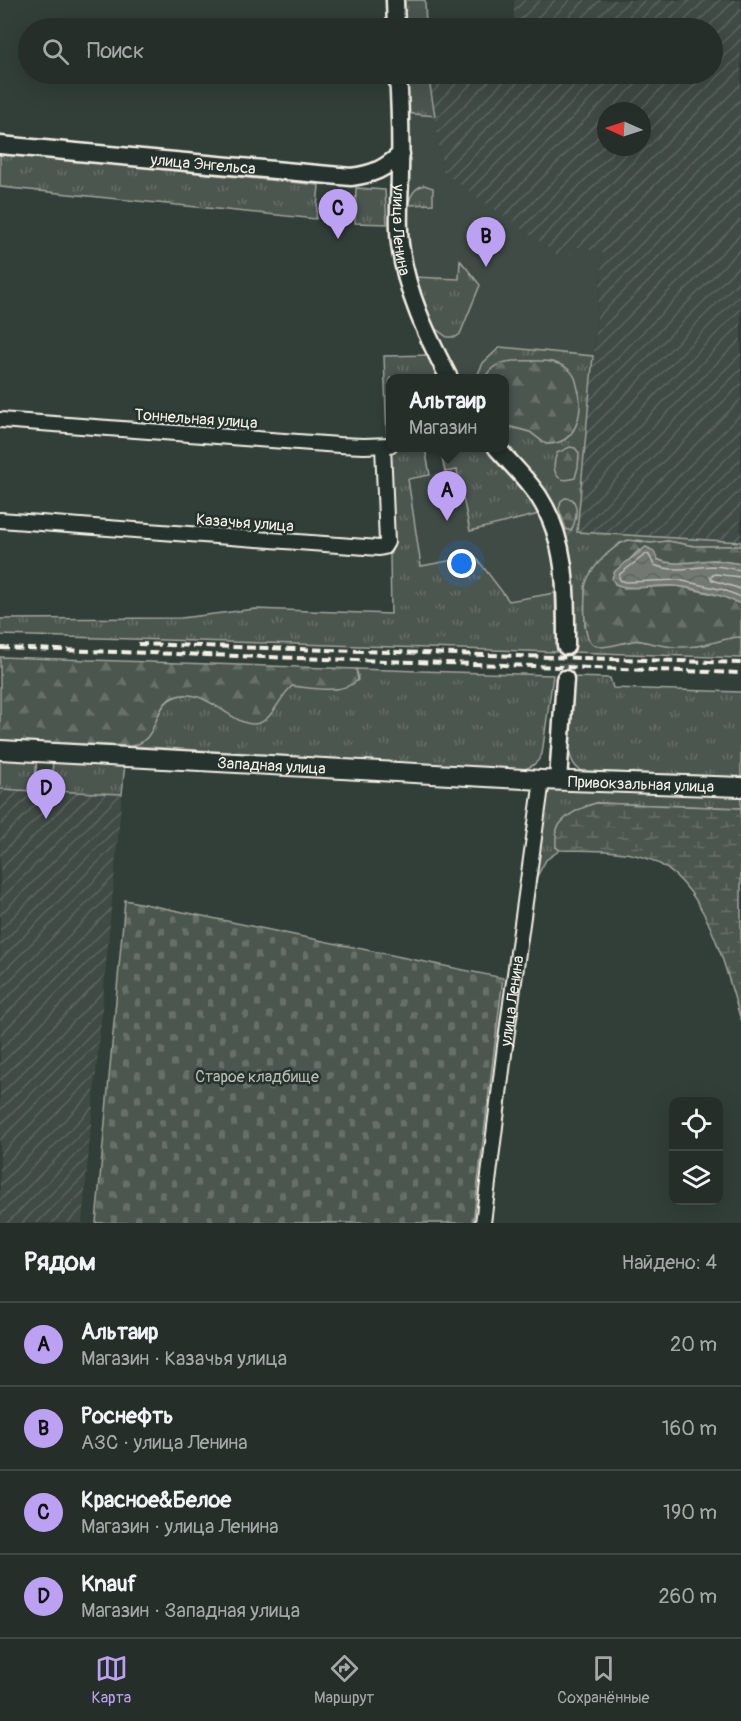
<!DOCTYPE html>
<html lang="ru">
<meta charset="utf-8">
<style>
:root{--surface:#262e2a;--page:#2e3632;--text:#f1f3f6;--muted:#a4a8a8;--line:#424a47;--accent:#bca0f2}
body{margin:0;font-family:Pangolin,sans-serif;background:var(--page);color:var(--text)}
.controls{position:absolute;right:18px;bottom:18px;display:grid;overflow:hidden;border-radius:12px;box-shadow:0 6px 24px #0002}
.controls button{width:54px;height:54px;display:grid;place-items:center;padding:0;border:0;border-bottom:2px solid var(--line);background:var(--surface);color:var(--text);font:30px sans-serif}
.compass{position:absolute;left:597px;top:102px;width:54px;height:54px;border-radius:50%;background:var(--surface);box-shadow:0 6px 24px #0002;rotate:273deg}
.you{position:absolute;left:462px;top:564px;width:21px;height:21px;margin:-15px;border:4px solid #fff;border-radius:50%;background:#1a73e8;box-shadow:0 0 0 9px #1a73e833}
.badge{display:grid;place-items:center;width:39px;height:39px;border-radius:50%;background:var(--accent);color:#111;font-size:20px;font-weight:700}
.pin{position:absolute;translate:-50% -50px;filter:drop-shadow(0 2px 3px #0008)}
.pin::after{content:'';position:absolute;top:32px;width:21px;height:18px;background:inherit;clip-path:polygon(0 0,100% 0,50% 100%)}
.popup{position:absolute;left:386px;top:374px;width:123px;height:78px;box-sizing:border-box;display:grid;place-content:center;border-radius:12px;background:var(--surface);filter:drop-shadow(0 2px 4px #0005);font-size:20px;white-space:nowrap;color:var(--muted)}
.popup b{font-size:22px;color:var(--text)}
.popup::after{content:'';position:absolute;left:50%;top:100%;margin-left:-12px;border:12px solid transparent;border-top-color:var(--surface)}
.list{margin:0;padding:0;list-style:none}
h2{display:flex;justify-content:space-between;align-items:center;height:78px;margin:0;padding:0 24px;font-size:26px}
h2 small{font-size:20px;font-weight:400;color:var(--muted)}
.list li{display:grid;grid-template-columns:39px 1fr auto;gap:18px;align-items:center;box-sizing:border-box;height:84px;padding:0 24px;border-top:2px solid var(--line)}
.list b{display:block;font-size:22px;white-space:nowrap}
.list p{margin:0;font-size:20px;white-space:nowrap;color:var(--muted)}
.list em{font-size:20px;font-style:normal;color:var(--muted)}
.icon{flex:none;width:33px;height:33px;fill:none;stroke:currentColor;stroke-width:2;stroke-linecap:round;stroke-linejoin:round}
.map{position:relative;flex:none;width:741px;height:1223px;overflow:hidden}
.search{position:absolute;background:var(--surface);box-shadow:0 6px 24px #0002;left:18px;right:18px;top:18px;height:66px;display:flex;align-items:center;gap:15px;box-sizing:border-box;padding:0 21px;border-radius:33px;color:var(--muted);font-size:22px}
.sheet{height:414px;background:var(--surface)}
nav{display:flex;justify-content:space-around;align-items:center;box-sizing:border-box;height:84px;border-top:2px solid var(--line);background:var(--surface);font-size:16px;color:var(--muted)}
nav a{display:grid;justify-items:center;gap:3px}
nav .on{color:var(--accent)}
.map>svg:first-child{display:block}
.built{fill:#404b44}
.industrial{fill:url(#industrial-furrows);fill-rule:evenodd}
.grass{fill:url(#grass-tufts);stroke:#a0a49c;stroke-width:1.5}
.forest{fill:url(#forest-firs);stroke:#a0a49c;stroke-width:1.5}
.wetland{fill:url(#wetland-marsh);stroke:#a0a49c;stroke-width:1.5}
.cemetery{fill:url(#cemetery-stones);stroke:#a0a49c;stroke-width:1.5}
.water{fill:url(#water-waves);stroke:#a6a9a1;stroke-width:1.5}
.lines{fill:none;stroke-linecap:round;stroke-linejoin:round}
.shore{stroke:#c0c1b9;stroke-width:1.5}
.tertiary-tunnel{stroke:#4f5952;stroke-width:16;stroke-dasharray:16 8;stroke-linecap:butt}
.minor-casing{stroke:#f4f1e8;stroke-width:18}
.tertiary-casing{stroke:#f4f1e8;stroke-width:21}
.secondary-casing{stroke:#f4f1e8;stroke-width:22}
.minor{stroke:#26332d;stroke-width:14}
.tertiary{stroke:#26332d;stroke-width:16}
.secondary{stroke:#26332d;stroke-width:18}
.rail{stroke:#f4f1e8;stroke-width:4;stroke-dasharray:9 4.5;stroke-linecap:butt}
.labels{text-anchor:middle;stroke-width:5;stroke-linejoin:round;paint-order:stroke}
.street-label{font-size:16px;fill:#f4f1e8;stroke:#26332d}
.park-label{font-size:16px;fill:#b9bbb2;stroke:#26332d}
</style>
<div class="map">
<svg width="741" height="1223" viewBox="0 0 741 1223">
<defs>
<pattern id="industrial-furrows" width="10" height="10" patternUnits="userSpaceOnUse" patternTransform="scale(1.5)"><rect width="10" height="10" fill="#404b44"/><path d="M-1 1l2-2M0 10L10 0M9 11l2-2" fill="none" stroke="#5c655f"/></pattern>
<pattern id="grass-tufts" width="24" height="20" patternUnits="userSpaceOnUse" patternTransform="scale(1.5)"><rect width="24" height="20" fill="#4c564f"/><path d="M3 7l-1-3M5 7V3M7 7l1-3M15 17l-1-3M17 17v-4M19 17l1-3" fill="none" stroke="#666f68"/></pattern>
<pattern id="forest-firs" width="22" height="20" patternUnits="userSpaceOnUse" patternTransform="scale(1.5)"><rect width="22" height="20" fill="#4c564f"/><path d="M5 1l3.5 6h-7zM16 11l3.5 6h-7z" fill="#666f68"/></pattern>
<pattern id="wetland-marsh" width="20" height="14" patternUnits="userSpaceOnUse" patternTransform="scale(1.5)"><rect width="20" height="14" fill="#4c564f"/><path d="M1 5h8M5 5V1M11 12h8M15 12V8" fill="none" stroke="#666f68"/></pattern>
<pattern id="cemetery-stones" width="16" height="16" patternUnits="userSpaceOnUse" patternTransform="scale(1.5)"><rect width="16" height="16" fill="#4c564f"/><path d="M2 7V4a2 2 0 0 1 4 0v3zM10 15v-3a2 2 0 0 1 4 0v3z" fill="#666f68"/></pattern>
<pattern id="water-waves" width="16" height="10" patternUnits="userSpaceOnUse" patternTransform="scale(1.5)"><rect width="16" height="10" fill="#727972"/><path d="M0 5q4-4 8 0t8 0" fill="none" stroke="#60635e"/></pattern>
</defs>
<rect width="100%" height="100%" fill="#323e38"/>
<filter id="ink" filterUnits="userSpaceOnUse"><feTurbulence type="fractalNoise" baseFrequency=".0167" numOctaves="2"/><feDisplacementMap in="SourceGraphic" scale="12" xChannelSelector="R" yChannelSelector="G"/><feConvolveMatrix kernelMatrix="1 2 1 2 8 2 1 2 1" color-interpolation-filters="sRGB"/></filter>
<g filter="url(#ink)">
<path class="built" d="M404,113L435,116L443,172L573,245L603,253L593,356L500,347L483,363L476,378H459L429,316L413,277L405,235Z
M457,470L470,531L539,514L548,539L555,593L509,601L475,556L421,566L408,478Z"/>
<path class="industrial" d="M514,0H741V542L577,533L603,253L574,246L571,254L562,258L443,172L428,74H712V28H514ZM606,111H642V147H606Z
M0,789L122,794L82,1223H0Z"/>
<path class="grass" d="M399,0H425L426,28H400Z
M402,74H428L435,116L404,113Z
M0,153L319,185L316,219L0,187Z
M424,185L433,188V204L408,205C411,195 414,188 424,185Z
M356,188L385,190L387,224L355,223Z
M460,260L480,285L460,334L456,337H447L433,327L413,277L459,279Z
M500,347L593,356L577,532L741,542V546H694L668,541L651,543L639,540L620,543L591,573L585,586V625L587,635L592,643L597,645L624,643L635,640L670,646H698L731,637H741V658L572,652V595L539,484L504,440V425L530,432L546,444C580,441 575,418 579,391L487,374L485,378H476L483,363Z
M431,355L442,378H390V440L387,441L384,356Z
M398,448H425L430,475L408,479L421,566L475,556L509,601L555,593L557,652L0,635V619L181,618L255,609L391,614L390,555L394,545L388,450Z
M440,448H490L535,504L539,514L470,531L457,470L445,472Z
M356,669L553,675L542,754C537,764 532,767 521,770L131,746C157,737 150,724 164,705C171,696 187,692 197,696C204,698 211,704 218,706C230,710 259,710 273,712L284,693L292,686L337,689L358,676Z
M571,677L610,678L613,688L741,692V777L581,771C573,766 572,760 569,752Z
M0,757L37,759L34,791L0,789Z
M53,759L125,763L122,794L51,791Z
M553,788L741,794V808L596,803L586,806L556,847L560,850L546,860L534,882L545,797L548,791Z"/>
<path class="forest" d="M513,361C531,361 553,358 568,369C573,373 576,378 577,385C584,409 579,445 546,444L530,432L504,425V378H485C490,367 501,362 513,361Z
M570,447L575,448L579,453L578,467L575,478C554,485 551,468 557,453Z
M565,498L572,499C579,507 576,521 571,531L566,529L559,509L561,501Z
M628,540L651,543L668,541L694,546H741V564L715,560L678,564L666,563L639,550L630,559L624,588L677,586L722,596L741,604V637C725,637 712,645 696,646C683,648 668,647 655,644C647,643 641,639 633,641C623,642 601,651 592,644C582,635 585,603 585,590C585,572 612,546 628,540Z
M0,657L356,669L358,680C341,695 313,688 292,686C280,696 273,719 259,723C233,731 208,684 174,697C156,704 158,730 143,741C140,744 135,745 131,746L0,740Z"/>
<path class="wetland" d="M596,803L741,808V1020C724,966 706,875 643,857C616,849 588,851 560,850L556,847C556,841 555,832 558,827C565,815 583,807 596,803Z"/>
<path class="cemetery" d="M125,900L503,978L473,1223H96Z"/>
<path class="water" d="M646,547L654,551L658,560C676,566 693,561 712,560C721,560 731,563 741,564V604C721,595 698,588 676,586C656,584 633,592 615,584L612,578L615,571Z"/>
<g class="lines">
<path class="shore" d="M741,570C731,569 722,566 712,566C692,567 673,573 654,565L649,555L646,554L620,574L619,577L620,580L626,582L678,580L724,590L741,597
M741,577L715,574L710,577L712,580L741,589"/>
<path class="tertiary-tunnel" d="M565,679L566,646"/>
<defs>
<g id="minor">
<path d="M0,420L339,445L364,446L390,445"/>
<path d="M0,520L379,548L384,547L387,542L383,446"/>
<path id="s1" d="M483,1223L505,1046L542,780"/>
</g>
<g id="tertiary">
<path d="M395,0L396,28"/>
<path id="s2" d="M398,74C400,106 401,138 400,171C400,195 397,220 400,244C406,292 427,336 449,378"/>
<path id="s3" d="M0,145L351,177C374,174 384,169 401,154"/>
<path d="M497,448C511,464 527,479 539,497C568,542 566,595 566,646"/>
<path d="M558,780L565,679"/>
</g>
<g id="secondary">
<path id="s4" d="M0,750L542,780L741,787"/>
</g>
</defs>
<use href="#minor" class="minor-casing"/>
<use href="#tertiary" class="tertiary-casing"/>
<use href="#secondary" class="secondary-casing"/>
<use href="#minor" class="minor"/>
<use href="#tertiary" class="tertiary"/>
<use href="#secondary" class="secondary"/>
<path class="rail" d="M138,644L741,663
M0,648L741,673"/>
</g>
</g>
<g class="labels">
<g class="street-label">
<text dy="6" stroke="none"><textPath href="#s3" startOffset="204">улица Энгельса</textPath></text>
<text dy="6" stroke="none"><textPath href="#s2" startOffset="156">улица Ленина</textPath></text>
<text transform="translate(196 418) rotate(4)" y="6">Тоннельная улица</text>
<text transform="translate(245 522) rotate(4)" y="6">Казачья улица</text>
<text dy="6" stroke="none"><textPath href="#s4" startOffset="272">Западная улица</textPath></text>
<text dy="6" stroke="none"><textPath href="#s4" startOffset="642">Привокзальная улица</textPath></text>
<text dy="6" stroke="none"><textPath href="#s1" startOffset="224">улица Ленина</textPath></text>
</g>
<g class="park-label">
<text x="257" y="1082">Старое кладбище</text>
</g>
</g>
</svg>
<div class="controls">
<button><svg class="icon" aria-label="locate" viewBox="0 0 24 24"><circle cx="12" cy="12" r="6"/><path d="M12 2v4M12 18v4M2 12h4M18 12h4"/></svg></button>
<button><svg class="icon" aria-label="layers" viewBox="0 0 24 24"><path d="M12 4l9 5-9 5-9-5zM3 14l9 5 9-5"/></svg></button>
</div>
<svg class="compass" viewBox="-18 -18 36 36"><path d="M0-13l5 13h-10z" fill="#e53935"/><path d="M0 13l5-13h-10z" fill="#a4a8a8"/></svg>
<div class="you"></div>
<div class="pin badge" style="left:447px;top:521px">A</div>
<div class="popup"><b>Альтаир</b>Магазин</div>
<div class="pin badge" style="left:486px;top:267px">B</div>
<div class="pin badge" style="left:338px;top:239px">C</div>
<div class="pin badge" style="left:46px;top:819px">D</div>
<div class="search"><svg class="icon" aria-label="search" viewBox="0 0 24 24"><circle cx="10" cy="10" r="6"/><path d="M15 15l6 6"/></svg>Поиск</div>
</div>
<section class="sheet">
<h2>Рядом<small>Найдено: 4</small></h2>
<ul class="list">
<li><span class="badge">A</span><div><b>Альтаир</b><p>Магазин · Казачья улица</p></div><em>20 m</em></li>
<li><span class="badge">B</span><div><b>Роснефть</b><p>АЗС · улица Ленина</p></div><em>160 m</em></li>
<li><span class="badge">C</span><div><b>Красное&amp;Белое</b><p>Магазин · улица Ленина</p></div><em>190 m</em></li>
<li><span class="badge">D</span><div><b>Knauf</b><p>Магазин · Западная улица</p></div><em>260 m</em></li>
</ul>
</section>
<nav>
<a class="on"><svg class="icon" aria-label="map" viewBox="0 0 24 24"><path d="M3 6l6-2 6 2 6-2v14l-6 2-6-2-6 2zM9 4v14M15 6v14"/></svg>Карта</a>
<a><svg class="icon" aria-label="directions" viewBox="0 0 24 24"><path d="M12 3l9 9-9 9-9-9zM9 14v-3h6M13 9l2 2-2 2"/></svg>Маршрут</a>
<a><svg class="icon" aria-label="saved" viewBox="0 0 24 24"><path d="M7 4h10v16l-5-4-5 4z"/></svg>Сохранённые</a>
</nav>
